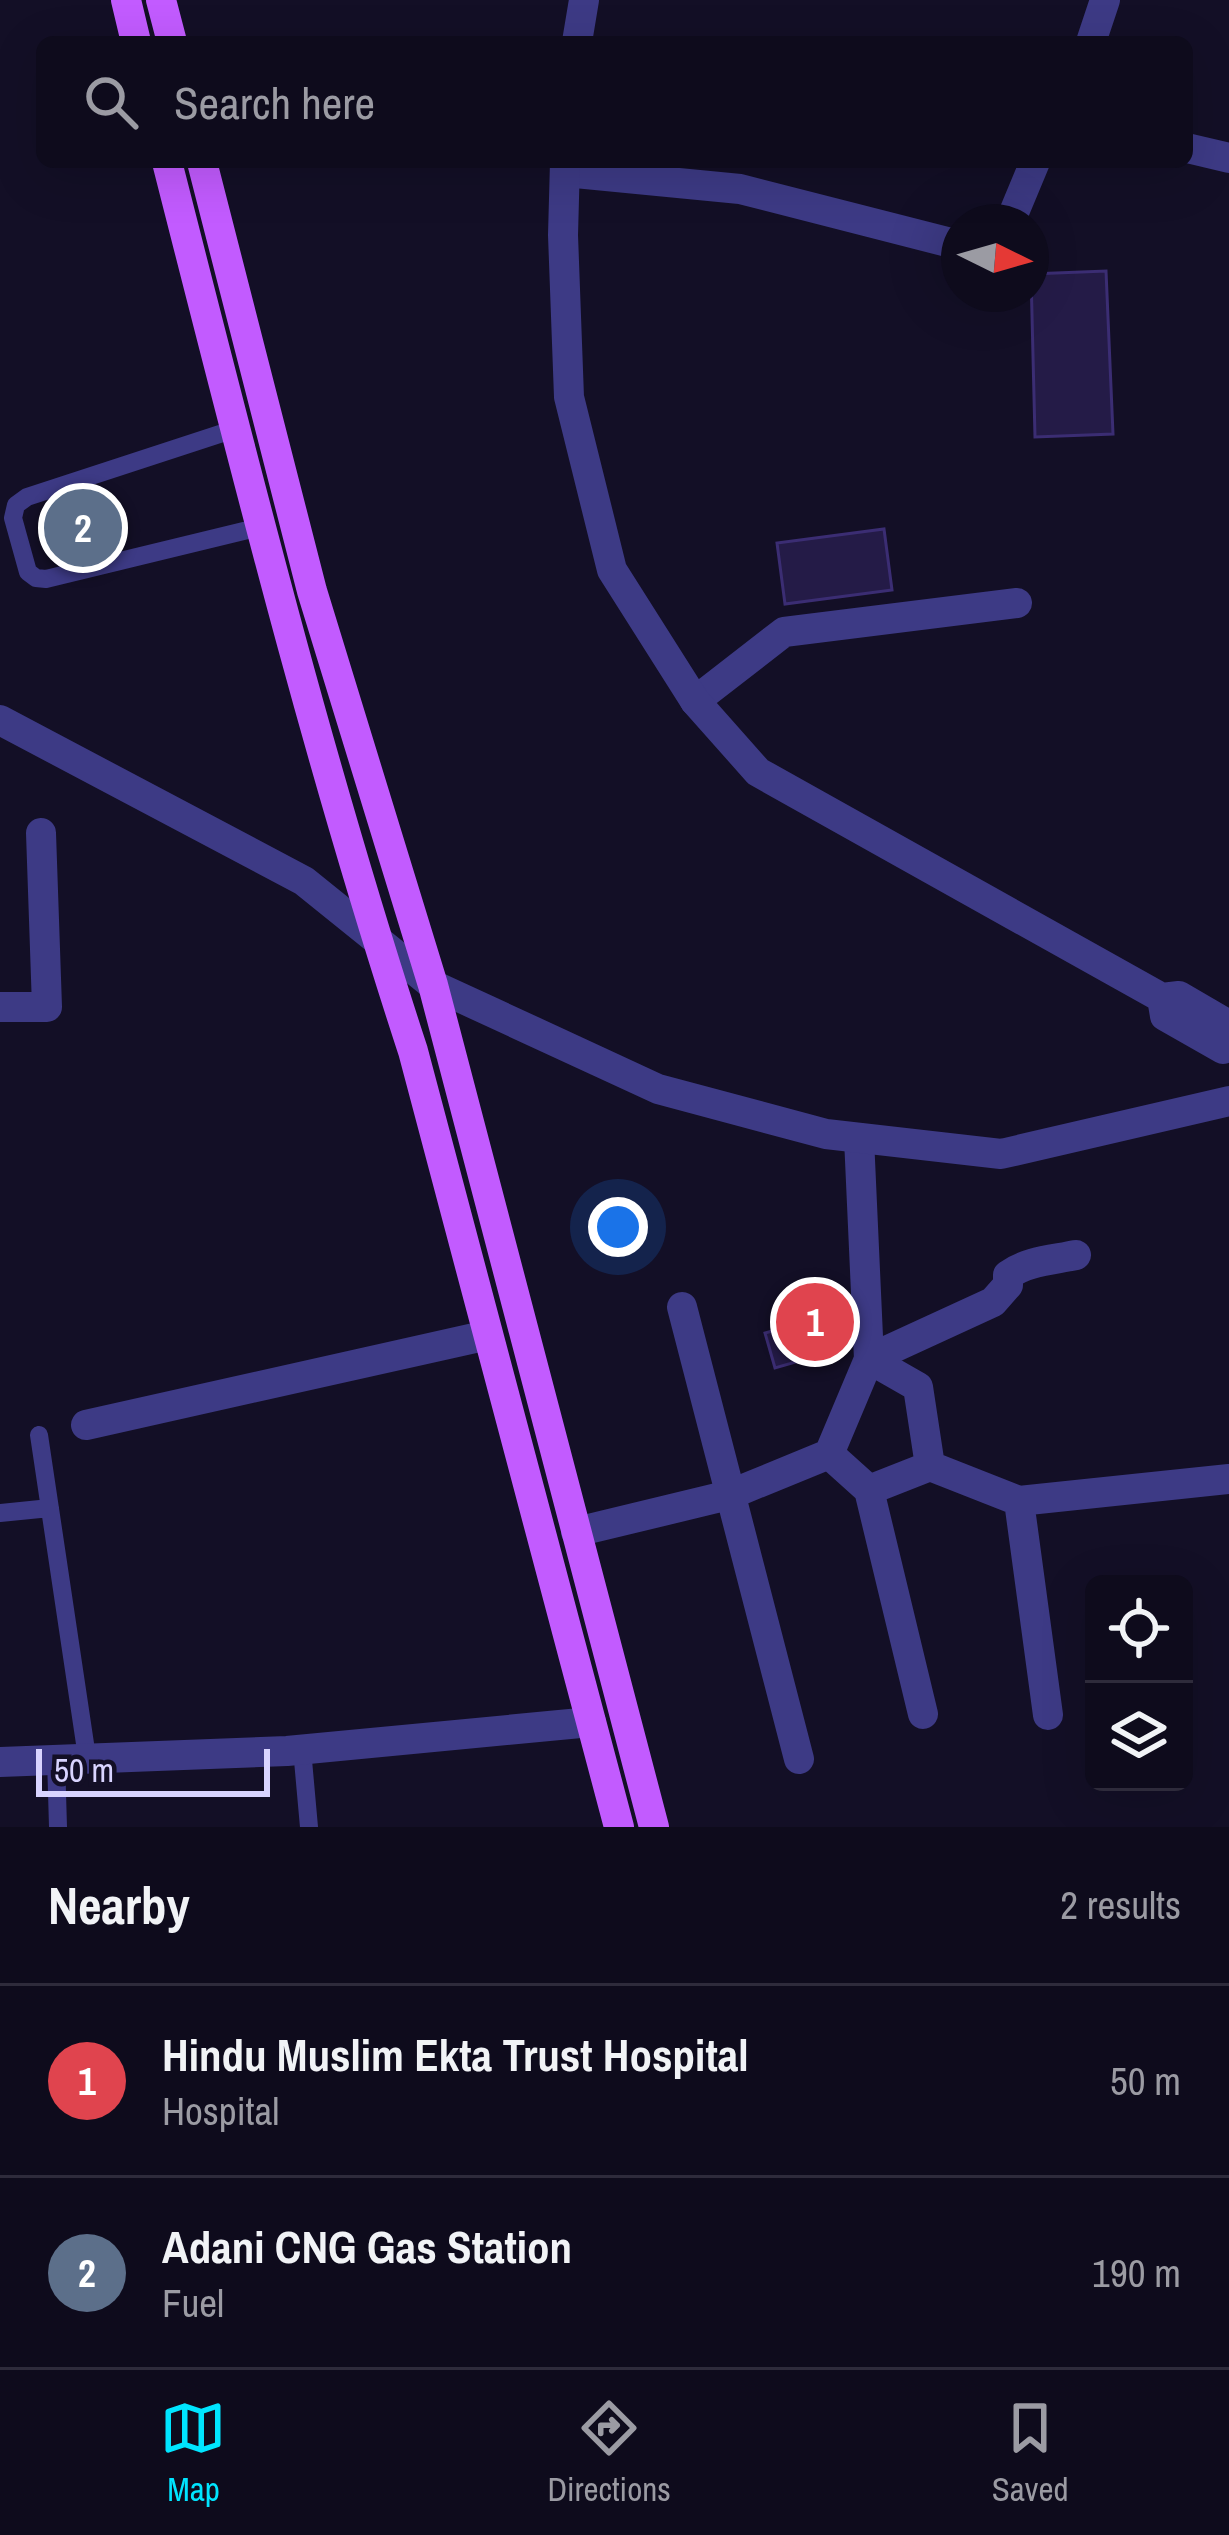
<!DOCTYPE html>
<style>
:root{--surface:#0e0b1c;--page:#171425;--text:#f1f3f6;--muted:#9b9ba3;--line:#2e2b3b;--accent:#00e5ff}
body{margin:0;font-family:"Archivo Narrow",sans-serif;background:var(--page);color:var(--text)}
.controls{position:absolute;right:36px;bottom:36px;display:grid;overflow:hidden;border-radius:18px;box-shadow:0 12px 48px #0002}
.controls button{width:108px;height:108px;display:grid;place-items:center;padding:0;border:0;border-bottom:3px solid var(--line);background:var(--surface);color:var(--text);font:60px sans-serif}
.compass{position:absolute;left:941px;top:204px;width:108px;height:108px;border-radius:50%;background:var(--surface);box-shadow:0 12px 48px #0002;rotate:95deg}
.scale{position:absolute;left:36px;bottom:30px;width:234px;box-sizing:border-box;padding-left:12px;border:6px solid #d9d4ff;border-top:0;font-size:33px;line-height:42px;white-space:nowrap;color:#d9d4ff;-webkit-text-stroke:9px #130f26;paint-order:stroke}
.you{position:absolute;left:618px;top:1227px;width:42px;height:42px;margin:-30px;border:9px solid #fff;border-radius:50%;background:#1a73e8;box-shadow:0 0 0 18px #1a73e833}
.badge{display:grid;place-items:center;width:78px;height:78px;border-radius:50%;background:var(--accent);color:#fff;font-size:39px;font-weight:700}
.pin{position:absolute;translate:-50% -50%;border:6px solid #fff;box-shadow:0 3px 12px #0006}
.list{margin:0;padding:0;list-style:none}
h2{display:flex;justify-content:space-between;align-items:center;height:156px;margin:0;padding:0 48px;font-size:51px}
h2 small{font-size:39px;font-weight:400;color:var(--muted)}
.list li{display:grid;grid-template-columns:78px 1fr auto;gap:36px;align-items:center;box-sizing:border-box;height:192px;padding:0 48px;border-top:3px solid var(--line)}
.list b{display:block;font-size:45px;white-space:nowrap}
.list p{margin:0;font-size:39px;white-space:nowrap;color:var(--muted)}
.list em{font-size:39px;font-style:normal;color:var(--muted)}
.icon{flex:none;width:66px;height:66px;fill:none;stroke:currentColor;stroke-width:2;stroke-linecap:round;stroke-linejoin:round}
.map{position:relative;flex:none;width:1229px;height:1827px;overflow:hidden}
.search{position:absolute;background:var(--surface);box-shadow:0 12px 48px #0002;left:36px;right:36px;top:36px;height:132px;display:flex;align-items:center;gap:30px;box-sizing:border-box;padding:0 42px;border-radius:18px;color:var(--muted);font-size:45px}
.sheet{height:540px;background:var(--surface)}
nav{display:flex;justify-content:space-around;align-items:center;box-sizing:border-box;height:168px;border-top:3px solid var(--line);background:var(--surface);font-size:33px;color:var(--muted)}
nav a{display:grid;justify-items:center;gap:6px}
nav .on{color:var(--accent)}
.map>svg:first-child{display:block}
.building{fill:#241b47;stroke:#3b2d73;stroke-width:3}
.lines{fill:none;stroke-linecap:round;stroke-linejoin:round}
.service{stroke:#3d3a85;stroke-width:18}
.minor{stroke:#3d3a85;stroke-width:30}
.tertiary{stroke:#3d3a85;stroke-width:30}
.primary{stroke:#c25bff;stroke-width:30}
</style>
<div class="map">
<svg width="1229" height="1827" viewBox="0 0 1229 1827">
<rect width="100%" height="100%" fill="#130f26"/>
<path class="building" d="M1106,271L1113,434L1035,437L1031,274Z
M884,529L892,590L785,604L777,543Z
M831,1314L841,1349L775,1368L765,1333Z"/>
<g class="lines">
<path class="service" d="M235,429L27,497L16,505L13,518L28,572L36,578L46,579L260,527
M39,1435L87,1757
M0,1513L50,1508
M302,1749L309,1827
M56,1758L58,1827"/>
<path class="minor" d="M1091,42L1105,0
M1187,148L1229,158
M565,172L740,189L959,245
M1010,222L1035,162
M695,701L784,632L1017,603
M0,1007H47L41,833
M682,1307L799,1759
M869,1359L918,1387L930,1466L1019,1501L1229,1479
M869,1359L993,1302L1008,1285V1275C1027,1261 1053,1260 1076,1255
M86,1425L488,1335
M829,1454L869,1490L923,1714
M869,1490L930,1466
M1019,1501L1048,1715
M576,1532L729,1495L829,1454L869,1359L859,1138
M0,1762L287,1751L591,1722"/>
<path class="tertiary" d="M577,42L584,0
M565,162L563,235L569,397L612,570L695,701L758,772L1162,998L1165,1016L1223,1049L1229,1047
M0,720L304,881L433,985L658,1089L826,1134L1001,1154L1229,1101
M1162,998L1179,996L1229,1025"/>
<path class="primary" d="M126,0L136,42
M161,0L172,42
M167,162C243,460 317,758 413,1051L619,1827
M202,162L312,591L433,985L654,1827"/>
</g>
</svg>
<div class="controls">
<button><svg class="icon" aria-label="locate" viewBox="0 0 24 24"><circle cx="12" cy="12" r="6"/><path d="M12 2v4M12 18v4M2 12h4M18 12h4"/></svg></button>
<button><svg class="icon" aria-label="layers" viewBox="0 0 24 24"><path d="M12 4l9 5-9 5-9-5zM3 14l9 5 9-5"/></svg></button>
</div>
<svg class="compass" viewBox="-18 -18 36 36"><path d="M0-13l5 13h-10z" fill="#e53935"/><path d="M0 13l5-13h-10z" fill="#9b9ba3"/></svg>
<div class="scale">50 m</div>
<div class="you"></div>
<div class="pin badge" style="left:815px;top:1322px;background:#e0444e">1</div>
<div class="pin badge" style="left:83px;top:528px;background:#5c6f8a">2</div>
<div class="search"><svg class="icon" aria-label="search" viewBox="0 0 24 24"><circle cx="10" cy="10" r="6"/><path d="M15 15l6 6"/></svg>Search here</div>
</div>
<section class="sheet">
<h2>Nearby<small>2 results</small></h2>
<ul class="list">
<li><span class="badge" style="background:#e0444e">1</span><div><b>Hindu Muslim Ekta Trust Hospital</b><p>Hospital</p></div><em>50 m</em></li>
<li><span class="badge" style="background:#5c6f8a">2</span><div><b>Adani CNG Gas Station</b><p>Fuel</p></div><em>190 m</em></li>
</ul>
</section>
<nav>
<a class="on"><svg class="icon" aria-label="map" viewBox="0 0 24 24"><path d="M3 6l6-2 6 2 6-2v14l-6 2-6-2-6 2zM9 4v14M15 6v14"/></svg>Map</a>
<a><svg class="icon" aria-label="directions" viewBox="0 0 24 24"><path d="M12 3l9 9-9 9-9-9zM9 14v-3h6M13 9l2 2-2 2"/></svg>Directions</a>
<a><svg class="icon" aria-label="saved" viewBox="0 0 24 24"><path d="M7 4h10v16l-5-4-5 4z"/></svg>Saved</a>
</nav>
